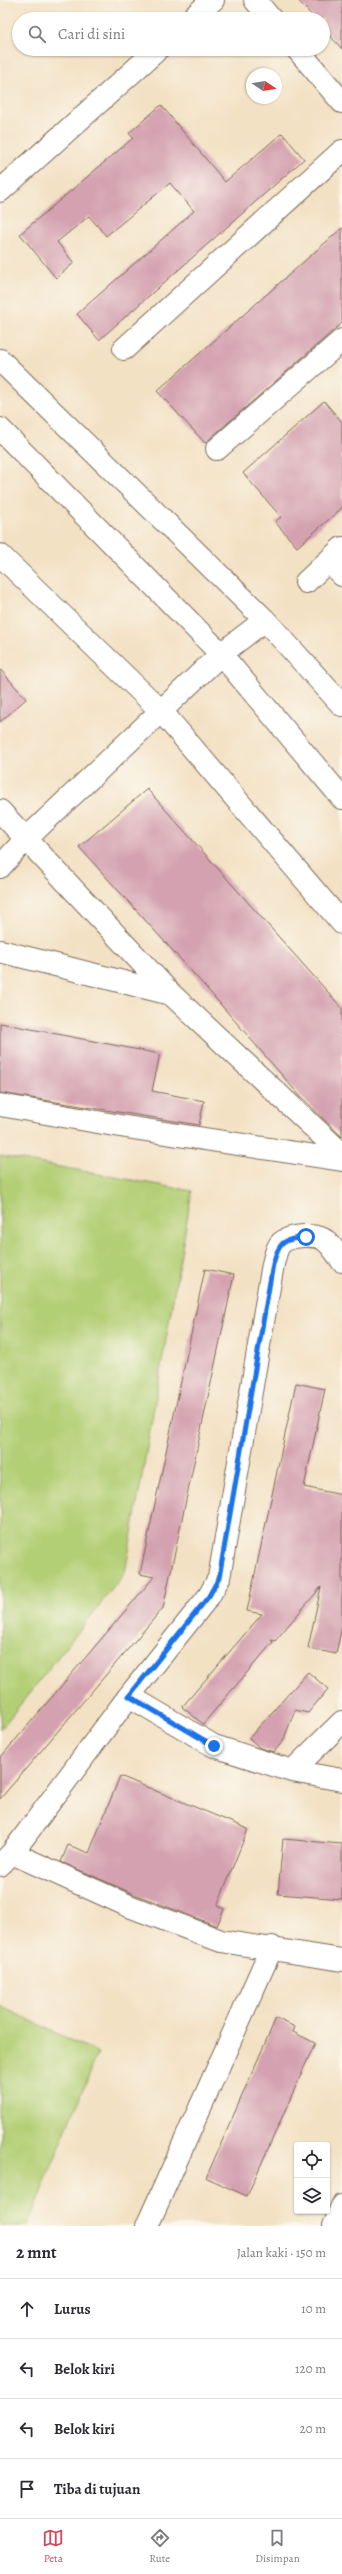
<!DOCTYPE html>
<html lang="id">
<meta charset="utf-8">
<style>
:root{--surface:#fff;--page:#f2f2f3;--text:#2b2b33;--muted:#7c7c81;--line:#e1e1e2;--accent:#d1495b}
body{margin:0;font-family:Alegreya,serif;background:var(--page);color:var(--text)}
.controls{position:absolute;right:12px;bottom:12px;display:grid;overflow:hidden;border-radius:4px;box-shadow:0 1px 3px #0004}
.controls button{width:36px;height:36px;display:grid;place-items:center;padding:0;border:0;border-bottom:1px solid var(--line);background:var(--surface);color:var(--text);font:20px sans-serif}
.compass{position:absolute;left:246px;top:68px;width:36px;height:36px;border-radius:50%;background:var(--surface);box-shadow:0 1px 3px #0004;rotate:102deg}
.stop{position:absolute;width:12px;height:12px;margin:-9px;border:3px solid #1a73e8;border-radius:50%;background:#fff}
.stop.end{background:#1a73e8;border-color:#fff;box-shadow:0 1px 4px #0008}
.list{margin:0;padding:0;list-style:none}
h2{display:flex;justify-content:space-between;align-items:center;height:52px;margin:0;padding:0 16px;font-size:17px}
h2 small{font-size:13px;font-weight:400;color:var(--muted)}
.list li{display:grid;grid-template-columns:26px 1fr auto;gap:12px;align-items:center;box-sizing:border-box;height:60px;padding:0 16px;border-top:1px solid var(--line)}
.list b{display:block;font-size:15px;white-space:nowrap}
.list em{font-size:13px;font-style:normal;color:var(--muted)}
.icon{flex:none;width:22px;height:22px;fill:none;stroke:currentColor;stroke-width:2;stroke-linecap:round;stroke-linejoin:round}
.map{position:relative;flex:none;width:342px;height:2226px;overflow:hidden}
.search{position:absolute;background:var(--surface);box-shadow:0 1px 3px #0004;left:12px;right:12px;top:12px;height:44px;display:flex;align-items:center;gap:10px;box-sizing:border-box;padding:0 14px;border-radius:22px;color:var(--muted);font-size:15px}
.sheet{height:292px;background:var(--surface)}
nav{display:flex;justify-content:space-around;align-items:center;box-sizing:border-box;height:56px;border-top:1px solid var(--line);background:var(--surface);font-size:11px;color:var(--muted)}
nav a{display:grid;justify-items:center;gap:2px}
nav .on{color:var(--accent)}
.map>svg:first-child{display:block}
.green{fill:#b3cf75;stroke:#777c4a}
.building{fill:#d4a1b0}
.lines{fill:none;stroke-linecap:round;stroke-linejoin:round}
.minor-casing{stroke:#7b6a58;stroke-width:24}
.minor{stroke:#fff;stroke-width:22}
.route{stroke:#1a73e8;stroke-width:5}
</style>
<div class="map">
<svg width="342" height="2226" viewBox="0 0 342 2226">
<rect width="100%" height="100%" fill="#fbf7ec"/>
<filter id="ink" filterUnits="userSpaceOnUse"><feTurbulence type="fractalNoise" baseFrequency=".025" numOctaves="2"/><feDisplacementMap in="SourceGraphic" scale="8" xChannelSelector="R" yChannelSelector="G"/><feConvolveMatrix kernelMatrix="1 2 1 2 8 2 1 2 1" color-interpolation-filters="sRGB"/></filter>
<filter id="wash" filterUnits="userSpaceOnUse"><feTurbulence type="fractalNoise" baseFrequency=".012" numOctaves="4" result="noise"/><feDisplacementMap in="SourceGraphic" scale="16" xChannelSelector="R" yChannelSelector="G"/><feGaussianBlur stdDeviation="0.9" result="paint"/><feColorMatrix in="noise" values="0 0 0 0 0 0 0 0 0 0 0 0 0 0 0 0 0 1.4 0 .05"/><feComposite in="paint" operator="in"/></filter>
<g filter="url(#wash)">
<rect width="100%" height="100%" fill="#f3e1c4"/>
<path class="green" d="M0,1156L192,1191L125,1573L0,1730Z
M0,2006L98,2053L27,2226H0Z"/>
<g id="blocks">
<path class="building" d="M298,0H342V49L323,28V19H315Z
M161,105L225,182L282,133L304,159L99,340L77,314L194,211L170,183L106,236L89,216L57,242L74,263L56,278L20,234L133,138L129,133Z
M342,228V323L205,443L157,391Z
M324,401L342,422V508L297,547L275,522L281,517L243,473Z
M0,669L26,699L0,722Z
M147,789L342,1008V1137L300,1096L202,983L79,847Z
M0,1023L160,1054L152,1091L204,1101L199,1125L0,1093Z
M205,1269L234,1275L163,1608L0,1799V1758L154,1577L140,1574Z
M296,1383L325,1389L304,1487L342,1495V1626L336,1654L308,1648L321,1587L275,1641L271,1640L273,1642L203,1724L182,1707L262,1614L247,1611Z
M308,1672L328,1689L308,1713L295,1710L283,1741L274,1752L260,1748L249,1738Z
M120,1776L248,1829L217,1906L224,1909L217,1926L134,1894L61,1862L68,1845L89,1853Z
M283,1839L342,1844V1899L278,1894Z
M276,2018L295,2027L293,2032L315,2043L247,2196L206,2178Z"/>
</g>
</g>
<g filter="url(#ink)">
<use href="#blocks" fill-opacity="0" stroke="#7b6a58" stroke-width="1"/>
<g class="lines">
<defs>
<path id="minor" d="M255,0L271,19
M191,19L213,0
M297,49L342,102
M0,191L158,49
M124,349L342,151
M0,360L265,620L342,705
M0,429L221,654L342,798
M217,449L342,340
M0,555L161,711L342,923
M329,561L342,575
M306,582L342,548
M0,811L171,994L342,1154
M0,867L26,839L221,654L265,620
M0,951L171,994
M0,1105L126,1127L342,1160
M129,1696L214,1746L292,1771L342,1780
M292,1771L342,1722
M12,1853L129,1906L221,1941L342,1960
M0,1865L12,1853L129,1696L209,1596L219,1578L273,1264C275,1257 276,1248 281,1243C290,1235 317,1233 326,1241C332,1246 337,1254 342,1261
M147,2226L272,1947
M334,2226L342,2206"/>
</defs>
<use href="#minor" class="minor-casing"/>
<use href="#minor" class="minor"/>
</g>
</g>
<g class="lines" filter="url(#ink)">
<path class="route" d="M214,1746L129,1696L209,1596L219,1578L273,1264C279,1242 283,1239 306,1237"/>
</g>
</svg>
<div class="controls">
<button><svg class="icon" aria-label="locate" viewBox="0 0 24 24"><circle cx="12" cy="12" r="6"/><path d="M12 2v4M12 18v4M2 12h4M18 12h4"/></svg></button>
<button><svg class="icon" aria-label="layers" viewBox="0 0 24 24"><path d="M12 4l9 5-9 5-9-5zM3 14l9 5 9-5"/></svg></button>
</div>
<svg class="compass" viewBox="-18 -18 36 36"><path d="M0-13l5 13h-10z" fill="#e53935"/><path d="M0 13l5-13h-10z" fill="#7c7c81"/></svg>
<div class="stop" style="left:306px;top:1237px"></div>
<div class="stop end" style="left:214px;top:1746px"></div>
<div class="search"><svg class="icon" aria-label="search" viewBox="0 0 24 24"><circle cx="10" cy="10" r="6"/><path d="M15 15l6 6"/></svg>Cari di sini</div>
</div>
<section class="sheet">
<h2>2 mnt<small>Jalan kaki · 150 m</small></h2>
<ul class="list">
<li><svg class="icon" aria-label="ahead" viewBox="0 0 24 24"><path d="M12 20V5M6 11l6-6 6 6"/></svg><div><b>Lurus</b></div><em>10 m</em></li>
<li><svg class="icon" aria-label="left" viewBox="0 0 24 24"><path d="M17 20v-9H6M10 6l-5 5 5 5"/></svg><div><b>Belok kiri</b></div><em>120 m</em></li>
<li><svg class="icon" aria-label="left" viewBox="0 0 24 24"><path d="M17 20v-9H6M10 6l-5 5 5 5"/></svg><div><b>Belok kiri</b></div><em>20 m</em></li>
<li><svg class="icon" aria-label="arrive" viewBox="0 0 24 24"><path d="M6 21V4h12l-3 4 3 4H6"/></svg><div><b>Tiba di tujuan</b></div></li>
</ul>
</section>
<nav>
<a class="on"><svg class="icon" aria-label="map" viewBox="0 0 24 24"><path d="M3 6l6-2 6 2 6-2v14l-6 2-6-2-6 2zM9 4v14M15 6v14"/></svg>Peta</a>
<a><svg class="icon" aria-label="directions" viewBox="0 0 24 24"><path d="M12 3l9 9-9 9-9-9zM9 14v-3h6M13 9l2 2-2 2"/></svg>Rute</a>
<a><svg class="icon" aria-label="saved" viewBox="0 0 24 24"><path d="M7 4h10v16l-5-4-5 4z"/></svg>Disimpan</a>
</nav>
